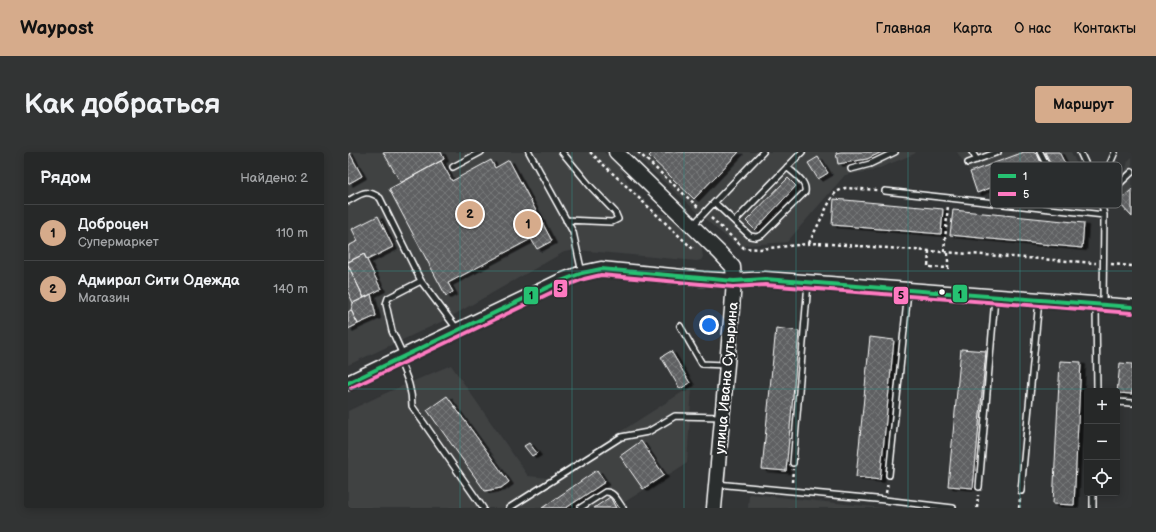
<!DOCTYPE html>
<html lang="ru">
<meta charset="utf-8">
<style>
:root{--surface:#262828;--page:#323434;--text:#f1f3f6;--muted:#a4a6a8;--line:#424445;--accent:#d6ab8b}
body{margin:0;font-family:"Balsamiq Sans",sans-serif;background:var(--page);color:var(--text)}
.controls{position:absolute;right:12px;bottom:12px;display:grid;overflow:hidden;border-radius:4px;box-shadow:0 2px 10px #0003}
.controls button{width:36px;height:36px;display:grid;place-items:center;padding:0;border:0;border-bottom:1px solid var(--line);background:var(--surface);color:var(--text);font:20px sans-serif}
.you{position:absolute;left:361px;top:173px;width:14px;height:14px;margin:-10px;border:3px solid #fff;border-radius:50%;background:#1a73e8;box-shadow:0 0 0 6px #1a73e833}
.badge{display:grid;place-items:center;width:26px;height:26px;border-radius:50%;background:var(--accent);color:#111;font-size:13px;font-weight:700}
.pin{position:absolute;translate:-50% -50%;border:2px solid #fff;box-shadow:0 1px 4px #0006}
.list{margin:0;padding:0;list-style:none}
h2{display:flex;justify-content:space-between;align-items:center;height:52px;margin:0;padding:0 16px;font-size:17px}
h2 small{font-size:13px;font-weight:400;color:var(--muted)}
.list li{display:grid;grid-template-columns:26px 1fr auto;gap:12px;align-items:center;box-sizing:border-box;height:56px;padding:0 16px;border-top:1px solid var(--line)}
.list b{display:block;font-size:15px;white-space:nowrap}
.list p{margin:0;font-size:13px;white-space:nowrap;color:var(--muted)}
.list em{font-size:13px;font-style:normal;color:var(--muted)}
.icon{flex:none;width:22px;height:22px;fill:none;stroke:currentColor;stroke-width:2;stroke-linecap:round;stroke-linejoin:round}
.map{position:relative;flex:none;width:784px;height:356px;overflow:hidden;border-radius:4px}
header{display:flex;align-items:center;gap:24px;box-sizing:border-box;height:56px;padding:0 20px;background:var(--accent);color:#111}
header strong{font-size:19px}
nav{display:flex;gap:22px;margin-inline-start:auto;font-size:14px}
.intro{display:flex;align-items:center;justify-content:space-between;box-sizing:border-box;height:96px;padding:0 24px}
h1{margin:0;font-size:28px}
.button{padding:10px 18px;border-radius:4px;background:var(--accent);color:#111;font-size:14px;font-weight:700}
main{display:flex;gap:24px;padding:0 24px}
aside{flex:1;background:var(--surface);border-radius:4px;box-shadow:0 2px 10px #0003}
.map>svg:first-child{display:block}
.built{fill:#404243}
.building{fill:url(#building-cross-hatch);stroke:#fff;filter:url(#shadow)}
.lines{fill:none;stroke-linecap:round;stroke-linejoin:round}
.lane-casing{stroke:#fff;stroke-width:8}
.secondary-casing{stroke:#fff;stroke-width:17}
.path{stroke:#fff;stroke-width:2.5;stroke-dasharray:3 3;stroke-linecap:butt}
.lane{stroke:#2a2d2e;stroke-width:5}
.secondary{stroke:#2a2d2e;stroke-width:14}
.bus-1-casing{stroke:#2a2d2e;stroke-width:7}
.bus-2-casing{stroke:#2a2d2e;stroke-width:7}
.bus-1{stroke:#26c172;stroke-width:4}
.bus-2{stroke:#fe7ac1;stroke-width:4}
.grid{fill:none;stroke:#338b84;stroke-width:1;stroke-opacity:0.55}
.bus-dot{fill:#fff;stroke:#2a2d2e;stroke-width:1.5}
.labels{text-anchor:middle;stroke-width:4;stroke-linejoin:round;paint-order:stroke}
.street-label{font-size:14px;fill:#fff;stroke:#2a2d2e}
.key{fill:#2a2d2e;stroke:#6a6c6d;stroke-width:1}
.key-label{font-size:11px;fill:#fff}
.line-badge{stroke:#2a2d2e;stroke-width:1.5}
.pale-badge-label{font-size:11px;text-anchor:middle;font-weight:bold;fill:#111}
</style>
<header>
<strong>Waypost</strong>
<nav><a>Главная</a><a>Карта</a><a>О нас</a><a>Контакты</a></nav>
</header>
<div class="intro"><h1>Как добраться</h1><a class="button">Маршрут</a></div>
<main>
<aside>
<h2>Рядом<small>Найдено: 2</small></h2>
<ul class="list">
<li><span class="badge">1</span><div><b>Доброцен</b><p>Супермаркет</p></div><em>110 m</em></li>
<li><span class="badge">2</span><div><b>Адмирал Сити Одежда</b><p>Магазин</p></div><em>140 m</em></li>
</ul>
</aside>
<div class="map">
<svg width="784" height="356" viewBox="0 0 784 356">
<defs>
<pattern id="building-cross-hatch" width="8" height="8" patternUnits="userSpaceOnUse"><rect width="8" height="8" fill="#5f6162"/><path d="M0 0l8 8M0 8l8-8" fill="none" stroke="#77797a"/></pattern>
<filter id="shadow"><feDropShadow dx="4.5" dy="2.5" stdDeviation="0" flood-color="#0009"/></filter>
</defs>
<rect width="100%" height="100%" fill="#333536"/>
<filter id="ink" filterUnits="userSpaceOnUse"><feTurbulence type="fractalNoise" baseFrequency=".025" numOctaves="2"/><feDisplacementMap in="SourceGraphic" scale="8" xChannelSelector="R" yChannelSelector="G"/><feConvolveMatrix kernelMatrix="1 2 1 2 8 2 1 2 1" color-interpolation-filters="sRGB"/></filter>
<g filter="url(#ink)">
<path class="built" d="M0,0H256L272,16L282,34L309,60L329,66L350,88L353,93L355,105L353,108L349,109L229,98L216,100L95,169L0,213Z
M283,0H568L566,2L524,19L497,23L439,90L398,93L394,97L366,75Z
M609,0H723L749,54L629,41L622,20Z
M784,5V65L770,50L780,9Z
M103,213L180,324L200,326L344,234L339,311L275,351L268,356H0V259L38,241Z
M401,342L535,356H400Z"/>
<path class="building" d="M0,0H1L14,24L0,32Z
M35,0H93L96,7L53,31Z
M305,0H391L346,47L301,4Z
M493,0H534L519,7L490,12L488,1Z
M676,0H685L690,3L695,16L629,41L622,20Z
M697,0H711L728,33L716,39Z
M470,5L480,21L470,27L460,11Z
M143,8L147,16L161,8L204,89L189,97L183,87L100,131L105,140L98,144L41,37L93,9L104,29Z
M440,26L448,34L407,78L398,69Z
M784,37V65L770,50Z
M486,47L595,57L593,82L484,73Z
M605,58L736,71L734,96L602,83Z
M30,64L45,95L19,108L16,102L0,110V94L10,89L4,77Z
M16,102L33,137L16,146L0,113V110Z
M0,113L16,146L5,151L0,140Z
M23,142L28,164L10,172L3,158L5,151Z
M3,158L10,172L0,177V160Z
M428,176L451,179L438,319L414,317Z
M522,185L546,188L532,328L508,325Z
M613,197L638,199L625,336L600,334Z
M323,199L342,231L332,237L313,205Z
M712,209L733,210L726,353L705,352Z
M772,211L784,212V242L769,241Z
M99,244L161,330L153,336L137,339L79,258Z
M293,289L316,323L295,337L272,304Z
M181,291L189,301L184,304L176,294Z
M249,318L257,330L218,356H194Z
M262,345L268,356H246Z"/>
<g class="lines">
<defs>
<path id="lane" d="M181,0L225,80L234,121
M214,0L243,35L267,60L270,67L264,70L218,68
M624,0L629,8
M692,0L710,36
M732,0L752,43L756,63L755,151
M620,11L650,0
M105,15L133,0
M503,17L522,12L547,0
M537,39L756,63
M752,43L761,14L767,0
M0,49C13,42 18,36 32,46L73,129L109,177
M753,49L784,20
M367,51L402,84L408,85L414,83L457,40C459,29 446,22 439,15
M387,69L454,0
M345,73L361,56L415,0
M748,153L749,239
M332,174L354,212L377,213
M55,203L44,179L38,152L40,146L73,129
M51,207C58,224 64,235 64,254L135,356
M769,250L784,251
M445,311L460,131
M541,323L560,139
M369,332L528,347L605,356
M631,335L647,146
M673,339L691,148
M161,356L273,285L300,280L327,264L374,265
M232,356L257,340C266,339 270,350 275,356
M745,356V341"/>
<path id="secondary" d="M268,0L372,101L385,115L386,129L384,157L366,356
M0,231L213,129L234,121L253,117L355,127L386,129L417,127L784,155"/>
</defs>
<use href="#lane" class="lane-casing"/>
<use href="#secondary" class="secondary-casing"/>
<path class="path" d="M242,0L345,97
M290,0L350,55
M363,66L396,96L412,97L469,91L748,111
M461,91L483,47L488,40L497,36L530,38
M581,99L580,115L600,116V100
M596,100L600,53
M763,112L784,114
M444,330L445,317
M538,341L540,330
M629,356L630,343
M671,356L672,347"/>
<use href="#lane" class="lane"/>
<use href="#secondary" class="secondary"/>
<defs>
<path id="bus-1" d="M0,231L213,129L234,121L253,117L386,129L417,127L784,155"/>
<path id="bus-2" d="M3,236L215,135L236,127L253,123L386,135L417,133L784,161"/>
</defs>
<use href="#bus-1" class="bus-1-casing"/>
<use href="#bus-2" class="bus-2-casing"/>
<use href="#bus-1" class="bus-1"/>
<use href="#bus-2" class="bus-2"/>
</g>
</g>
<path class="grid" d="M112,0V356M224,0V356M336,0V356M448,0V356M560,0V356M672,0V356M0,119H784M0,237H784"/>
<circle class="bus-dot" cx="594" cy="140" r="3.5"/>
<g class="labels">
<g class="street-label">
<text transform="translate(378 226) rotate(-85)" y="5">улица Ивана Сутырина</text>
</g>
</g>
<rect x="642" y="10" width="132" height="46" rx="6" class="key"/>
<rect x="650" y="22" width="18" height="4" fill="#26c172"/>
<rect x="650" y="40" width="18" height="4" fill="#fe7ac1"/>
<g class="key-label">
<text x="675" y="28">1</text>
<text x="675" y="46">5</text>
</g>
<g class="line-badge">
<rect x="205" y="127" width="15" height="19" rx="4" fill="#fe7ac1"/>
<rect x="604" y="132" width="16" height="19" rx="4" fill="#26c172"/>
<rect x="545" y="134" width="16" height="19" rx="4" fill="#fe7ac1"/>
<rect x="175" y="134" width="16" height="19" rx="4" fill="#26c172"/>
</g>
<g class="pale-badge-label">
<text x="212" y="140">5</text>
<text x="612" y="146">1</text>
<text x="553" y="147">5</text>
<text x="183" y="147">1</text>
</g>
</svg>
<div class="controls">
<button>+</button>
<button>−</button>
<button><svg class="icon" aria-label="locate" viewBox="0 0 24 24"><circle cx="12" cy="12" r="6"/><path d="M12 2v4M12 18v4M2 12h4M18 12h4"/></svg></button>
</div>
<div class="you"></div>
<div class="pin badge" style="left:180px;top:72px">1</div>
<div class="pin badge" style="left:122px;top:62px">2</div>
</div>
</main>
